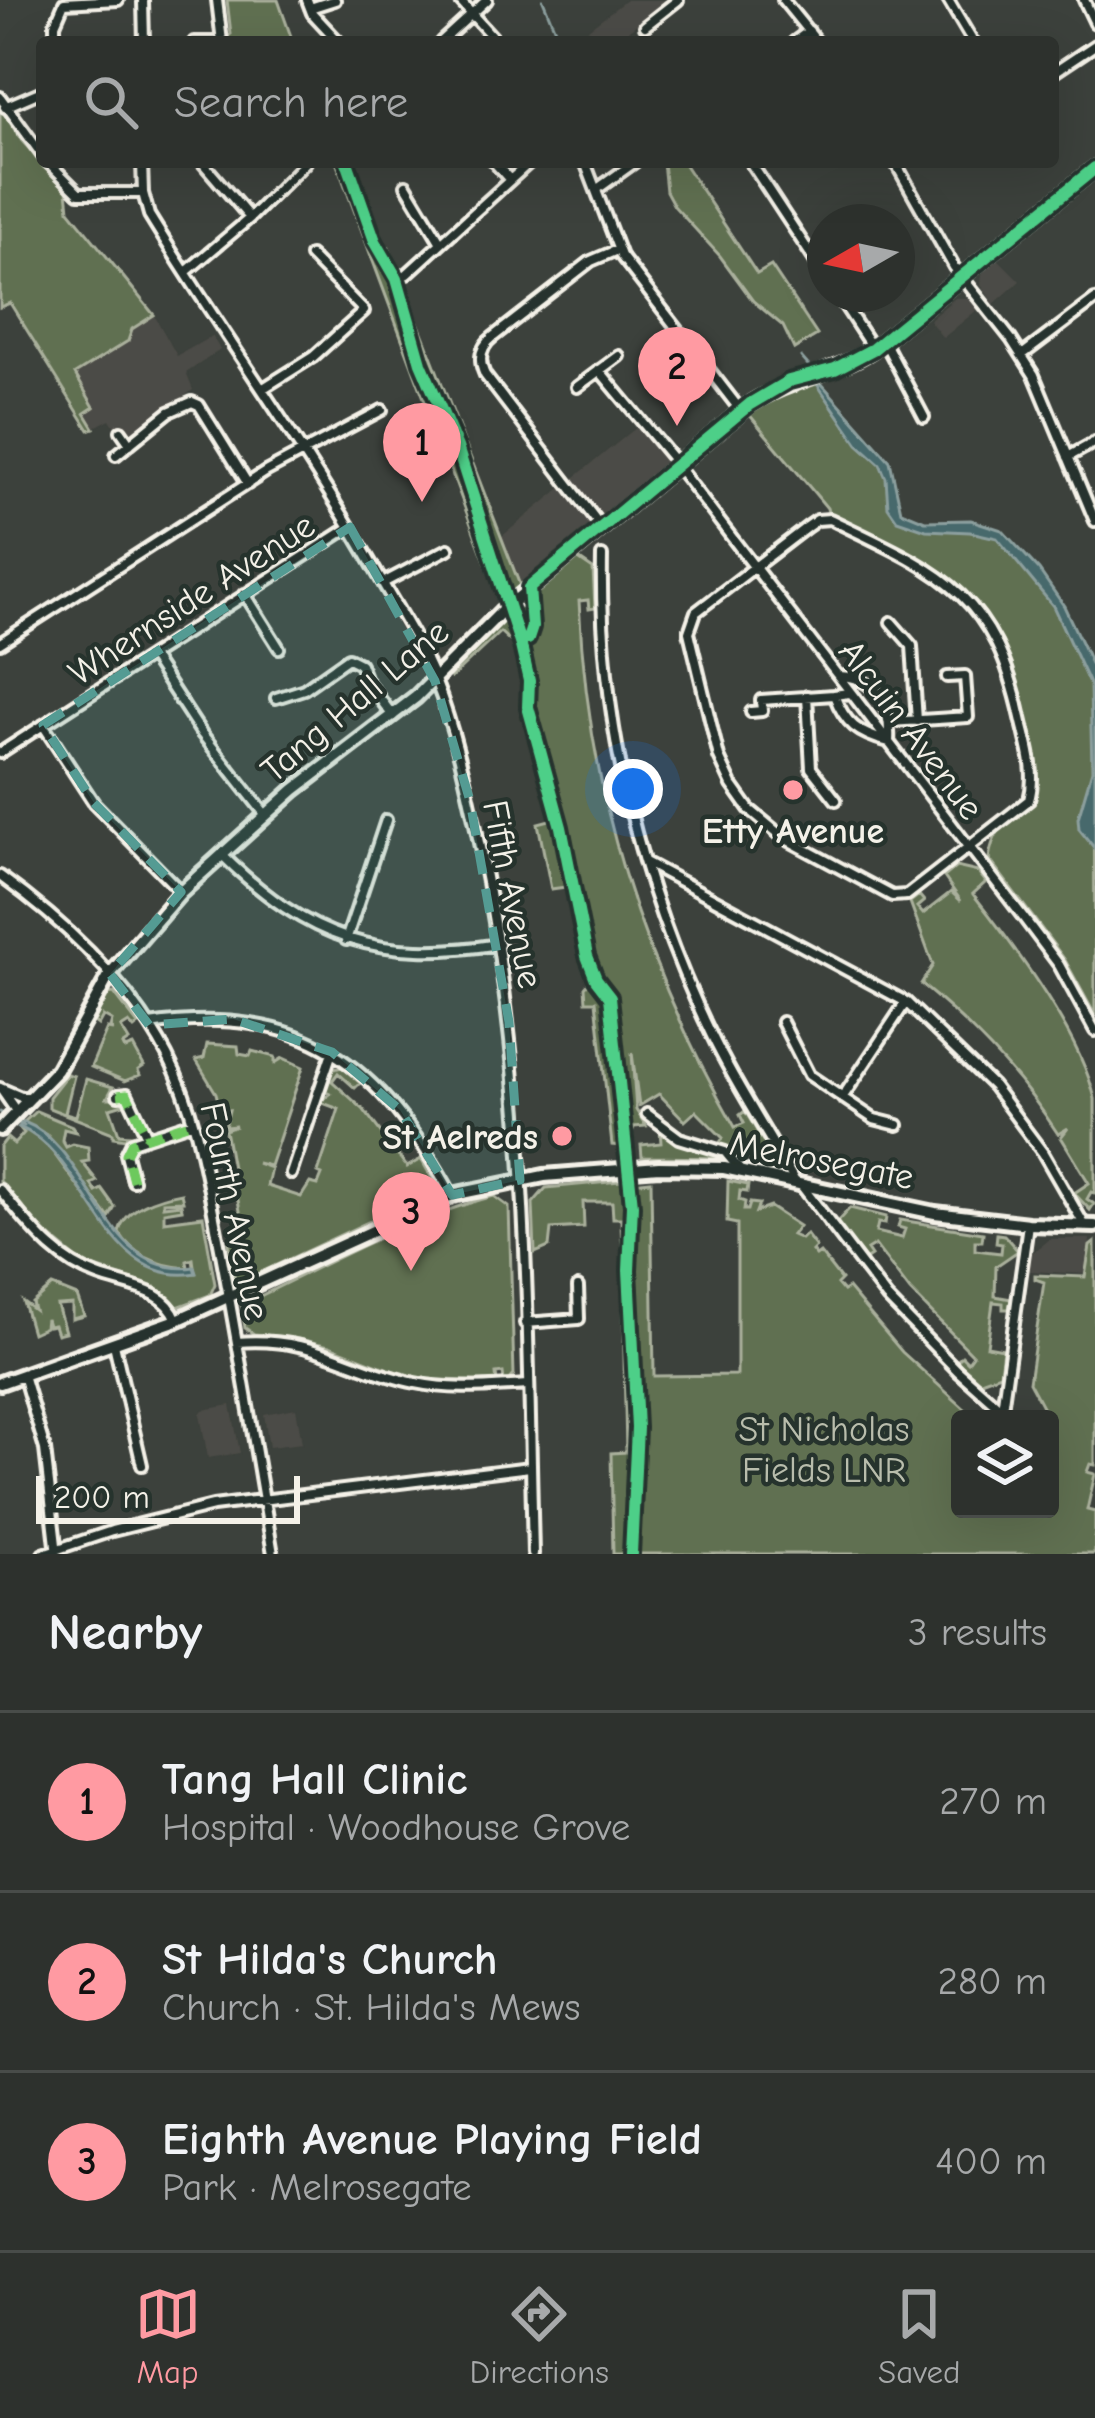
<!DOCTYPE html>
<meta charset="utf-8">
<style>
:root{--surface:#2d312d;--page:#353935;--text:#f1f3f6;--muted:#a7a9aa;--line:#484c49;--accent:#ff9aa2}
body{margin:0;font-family:"Comic Neue",sans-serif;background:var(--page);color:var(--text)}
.controls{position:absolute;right:36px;bottom:36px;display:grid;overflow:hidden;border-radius:12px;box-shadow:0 12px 48px #0002}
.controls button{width:108px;height:108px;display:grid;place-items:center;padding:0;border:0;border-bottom:3px solid var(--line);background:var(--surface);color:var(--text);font:60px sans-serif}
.compass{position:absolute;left:807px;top:204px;width:108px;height:108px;border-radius:50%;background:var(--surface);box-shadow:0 12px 48px #0002;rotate:261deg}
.scale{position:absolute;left:36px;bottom:30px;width:264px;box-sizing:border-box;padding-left:12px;border:6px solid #f4f1e8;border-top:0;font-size:33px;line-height:42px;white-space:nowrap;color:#f4f1e8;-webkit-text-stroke:9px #26332d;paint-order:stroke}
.you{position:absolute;left:633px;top:789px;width:42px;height:42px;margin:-30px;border:9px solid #fff;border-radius:50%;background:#1a73e8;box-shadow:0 0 0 18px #1a73e833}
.badge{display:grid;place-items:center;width:78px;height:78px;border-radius:50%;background:var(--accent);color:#111;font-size:39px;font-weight:700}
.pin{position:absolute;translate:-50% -99px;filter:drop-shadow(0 3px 6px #0008)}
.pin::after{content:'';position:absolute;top:63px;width:42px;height:36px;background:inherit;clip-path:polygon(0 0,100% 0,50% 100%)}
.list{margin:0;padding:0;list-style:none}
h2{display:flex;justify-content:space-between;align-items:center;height:156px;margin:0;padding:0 48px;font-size:51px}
h2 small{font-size:39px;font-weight:400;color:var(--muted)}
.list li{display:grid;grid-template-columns:78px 1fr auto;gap:36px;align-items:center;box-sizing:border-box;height:180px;padding:0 48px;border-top:3px solid var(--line)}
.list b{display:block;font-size:45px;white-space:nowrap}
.list p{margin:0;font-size:39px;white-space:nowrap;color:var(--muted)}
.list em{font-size:39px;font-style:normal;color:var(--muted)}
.icon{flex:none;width:66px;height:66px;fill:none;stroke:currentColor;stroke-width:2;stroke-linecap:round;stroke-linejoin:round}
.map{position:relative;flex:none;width:1095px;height:1554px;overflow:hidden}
.search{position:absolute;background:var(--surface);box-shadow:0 12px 48px #0002;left:36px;right:36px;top:36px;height:132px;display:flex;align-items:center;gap:30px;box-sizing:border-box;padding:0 42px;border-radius:12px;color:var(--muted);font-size:45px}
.sheet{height:696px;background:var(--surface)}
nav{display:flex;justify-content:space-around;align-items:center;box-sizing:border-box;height:168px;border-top:3px solid var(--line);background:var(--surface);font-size:33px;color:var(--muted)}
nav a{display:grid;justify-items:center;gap:6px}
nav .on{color:var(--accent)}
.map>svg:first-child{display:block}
.built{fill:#4c4b46}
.green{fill:#606f51;stroke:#aab09c;stroke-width:3}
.water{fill:#47696c;stroke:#8c9f9e;stroke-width:3}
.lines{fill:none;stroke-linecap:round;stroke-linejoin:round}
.stream{stroke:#8c9f9e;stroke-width:3}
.street-casing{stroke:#f4f1e8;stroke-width:16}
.secondary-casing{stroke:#f4f1e8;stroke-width:20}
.street{stroke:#26332d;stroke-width:8}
.secondary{stroke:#26332d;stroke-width:10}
.quiet{stroke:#6dc95d;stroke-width:9;stroke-dasharray:18 9;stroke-linecap:butt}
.cycleway-casing{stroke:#26332d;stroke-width:20}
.cycleway{stroke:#4dcf88;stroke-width:12}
.marked{fill:#549b93;fill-opacity:0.2;stroke:#549b93;stroke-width:9;stroke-dasharray:24 15;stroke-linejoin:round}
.poi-dot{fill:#ff9aa2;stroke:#26332d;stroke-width:4.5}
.labels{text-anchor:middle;stroke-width:9;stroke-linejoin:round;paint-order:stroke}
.street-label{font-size:36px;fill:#f4f1e8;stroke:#26332d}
.poi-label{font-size:36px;font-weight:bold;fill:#f4f1e8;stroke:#26332d}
.park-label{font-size:36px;fill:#b9bdac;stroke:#26332d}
</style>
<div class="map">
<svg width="1095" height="1554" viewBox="0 0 1095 1554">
<rect width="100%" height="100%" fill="#3c413c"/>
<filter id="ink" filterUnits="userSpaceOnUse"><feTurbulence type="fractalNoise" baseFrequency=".00833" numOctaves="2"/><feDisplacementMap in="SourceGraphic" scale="24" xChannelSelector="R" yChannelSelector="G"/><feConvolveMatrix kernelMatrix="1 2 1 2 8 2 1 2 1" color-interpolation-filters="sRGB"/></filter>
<g filter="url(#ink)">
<path class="built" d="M626,0H669L613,42L575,39Z
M97,248L154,315L177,356L212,336L220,350L186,373L193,390L133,433L123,426L117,430L110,419L89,430L10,302Z
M997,258L1020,281L994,304L981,285L982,274Z
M955,298H968L978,309L943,338L929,320Z
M637,427L667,463L521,588L501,537Z
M1049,1239H1090L1087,1274L1029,1271L1032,1253Z
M231,1405L240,1453L208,1458L200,1414L203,1410Z
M296,1408L302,1443L269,1447L264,1414Z"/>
<path class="green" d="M227,0H278L293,42H227L225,38L231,34Z
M0,107L22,141L67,190L69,210L154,315L132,329L128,341L75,374L94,407L85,413L94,428L89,430L10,303L0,307Z
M336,162H354L384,248L389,247L521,588L500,602Z
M663,162H683L757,274L771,266L817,335L794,349L783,326L753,301L720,256L674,206L666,191Z
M819,379L821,386L884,461L894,510L902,518L1001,535L1041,580L1094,683L1095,1015L1065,960L989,859C994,815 1030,814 1034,784C1036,765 1026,740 1022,721C1015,692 991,625 972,603C944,572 868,539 830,519L827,508L748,413L778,393Z
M577,558L593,569L595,608L589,609L588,600L579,601C587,791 640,961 735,1127L744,1123L740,1115L745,1111L766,1146L755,1160L717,1147L723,1138L696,1111L685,1121L659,1094L639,1106L632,1053L636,1110L646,1126L634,1127L628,1145L613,998L597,977L589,955L564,827L513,644L500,632L451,678L450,675L497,623Z
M557,818L573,886L551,889L538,823Z
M956,867L978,872L986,882L973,894C1014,946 1081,1037 1095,1099C1095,1128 1095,1164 1095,1193L1091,1192L1087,1199L1094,1204L1090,1210L1074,1193L1089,1183L1061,1137L1068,1128L1058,1134C1022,1078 977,1030 921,984L933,965L910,902L919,895L924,901L917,907L923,914L951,892L961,901L944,877Z
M585,956L608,999L623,1146L612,1145L596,1001H586L585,987L589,982Z
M114,993L137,1023L139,1017L146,1028L140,1024L134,1029L129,1023L121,1028L129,1041L123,1045L125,1049L133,1046L144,1066L138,1070L140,1075L125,1081L91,1067L107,1029L113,1030L110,1028L112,1021L103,1016L98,1025L94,1022L107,994Z
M207,1044L238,1046L239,1054L250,1056L252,1051L275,1057V1063L283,1058L303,1067L270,1166L257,1163L271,1168L267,1186L301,1197L310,1183L318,1185L322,1175L318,1173L339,1109L320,1102L330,1094L324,1091L330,1070L342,1067L360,1083L355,1088L338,1073L332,1081L364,1110L407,1167L421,1159L438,1189L236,1284L229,1243L245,1238L225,1130L236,1126L225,1127L229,1110L221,1112L216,1093L196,1060L204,1058Z
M67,1074L74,1076L65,1113L76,1116L86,1079L113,1087L107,1098H121L123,1104L110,1108L119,1134L132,1135L125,1139L113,1137V1133L49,1108V1097Z
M36,1111L72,1126L76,1132L64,1129L62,1140L66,1147L73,1144L88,1147L89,1161L82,1162L97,1181L91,1184L96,1192L102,1189L115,1207L109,1218L48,1136L24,1122Z
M19,1127L41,1136C58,1159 75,1182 92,1205C122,1247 137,1276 195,1273L193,1259L187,1261L188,1268C159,1266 134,1257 119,1232C125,1207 159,1197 181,1193L183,1201L163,1202V1206L181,1204L182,1209L164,1212V1221L203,1216L215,1284L210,1295L175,1308L155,1287L83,1264L32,1222L0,1181V1147L7,1138L14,1144L24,1133Z
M660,1129L681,1143L728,1158L642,1157L641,1145L661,1143Z
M620,1181L626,1183L635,1427L628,1554H613L611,1453L626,1452L621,1218H613L612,1202H583L584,1227L551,1229L549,1247L535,1253L533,1203L546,1188Z
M651,1181L654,1376L737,1375V1224L727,1222L728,1181L748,1185L747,1192L740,1191L739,1200L745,1202L744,1210H748L750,1203L759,1204L756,1212L770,1207L799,1226L792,1235L801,1239L806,1234L816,1247L812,1251L816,1256L820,1253L841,1280L837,1284L843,1291L848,1288L902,1352L976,1419H960V1509H1050L1051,1423L1029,1382L1044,1282L1035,1279V1275L1085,1277L1090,1246L1095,1242V1465L1090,1464L1087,1472L1095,1474L1087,1510L1095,1512V1554H635L639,1432L644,1431V1425L639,1424L631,1183Z
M494,1196L509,1207L514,1375L509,1381H504L503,1373L496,1374L497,1382L414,1379L329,1346L294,1338L254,1334L245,1328L242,1306L250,1310L246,1303C326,1264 407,1219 494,1196Z
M850,1208L886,1217L885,1224L878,1223L876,1232L902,1238L905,1229L898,1227L900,1220L983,1233L982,1241H975V1250L1001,1253L1002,1244L996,1243L997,1234L1004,1235L1018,1251L996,1266L995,1296L1011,1299L1009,1309H1003V1303L993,1302L987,1346L1003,1349L1000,1374L978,1382L957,1361L962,1356L968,1362L973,1355L910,1291L875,1245L867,1250L871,1256L865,1260L836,1223Z
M52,1286L77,1296L84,1316L72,1319V1304L57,1305L65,1332L57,1334L54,1325L48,1326L46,1319L45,1327L32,1333L23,1302L34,1310L32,1303Z"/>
<path class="water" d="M821,383L890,461L901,511L925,521L971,520L1002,530L1039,570L1064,606L1095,672V849L1079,829L1078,818L1092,770L1090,686L1053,606L997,538L970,532L926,530L897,520L888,507L886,478L880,464L858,444L817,384Z
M24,1122C93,1148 103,1280 194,1267L196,1273C103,1289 89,1156 19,1127Z"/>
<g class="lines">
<path class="stream" d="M543,0L560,42
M801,357L814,372
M0,1112L24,1126"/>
<defs>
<path id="street" d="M143,0L144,42
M217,0L222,42
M307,0L312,13L339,42
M459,0L497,42
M783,0L817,42
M948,0L973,42
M1084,0L1095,23
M310,8L335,0
M645,26L678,0
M55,42V24L64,3L118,0
M194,42H217
M441,42L487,0
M794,42L809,31
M1053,73L1095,45
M0,97L42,155
M5,107L42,91
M48,162L79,193H143
M142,162L143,193L149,215C222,334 305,447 374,568C395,605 419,641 435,680C455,730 467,786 478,838C529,1072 527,1316 533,1554
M202,162L250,218
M494,162L510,180
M585,162L621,256L741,411
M750,162L825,276
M895,162L954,267L1011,339L1034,375L1095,521
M406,185L441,243
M596,190L635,162
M186,272L250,218L306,162
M407,274L530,162
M837,294L873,349
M884,341L924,417
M1022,355L1095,300
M599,370L678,465
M577,387L619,356
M262,389L313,357L364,311L310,256
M121,431L130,444
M116,455L169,412L192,402L199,405L248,484
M1068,457L1095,442
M677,466L1023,917L1059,965L1095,1031
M830,519C940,572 993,591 1021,718C1027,745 1037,772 1029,800L907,895L892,896L784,838L749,809L732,785L719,757L689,632L696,612L807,527L817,520Z
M602,528L485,375C478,360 480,347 493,337L591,261L617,250
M602,556C599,723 639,886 712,1036C736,1086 767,1132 794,1180
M383,583L448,549
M245,594L279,648
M891,622L912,646L917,721
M0,643L267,471L382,410
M151,656L202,734L265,814
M840,676C879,678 891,707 889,742C858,734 845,724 834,695L849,693
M807,696L811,768L836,800
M276,698L304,689L348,658L360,664L366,680L393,716
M751,712L762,711L761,700L834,695
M890,722L968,717L965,676L947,677
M43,725L94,803L181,892
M0,753L350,527
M222,855C308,940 380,963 499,944
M645,862L906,1002L993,1086L1043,1153L1085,1226
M0,876C67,924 128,982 167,1055C198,1114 207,1183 220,1248C239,1350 256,1452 273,1554
M346,940L386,820
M782,1022L809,1075L874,1119L898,1125
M149,1025C305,1004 379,1063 452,1195
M0,1088L21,1097H32
M0,1088L16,1111
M118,1095L127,1094L147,1136
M842,1098L906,1002
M647,1114L679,1138L725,1152L739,1169
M291,1174L332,1052
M133,1181L126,1154L132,1142L193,1122
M801,1185L887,1298L958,1371L1012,1419
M0,1190C29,1224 53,1260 98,1276C127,1287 165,1288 177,1320
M525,1323L579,1319L578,1287
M237,1342C316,1336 346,1369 416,1383C453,1391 490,1387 527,1385
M114,1344L142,1465
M23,1375L45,1449L57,1554
M1002,1409L1028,1224
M43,1554L112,1531L213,1506L530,1467"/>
<path id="secondary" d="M0,1129L57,1070L110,974L181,892L294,790L416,697L501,612L750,404C791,378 834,374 873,349L1095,168
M0,1383L177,1320L452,1195L544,1176L659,1167L724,1168L935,1213L1028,1224L1095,1226"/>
</defs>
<use href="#street" class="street-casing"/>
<use href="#secondary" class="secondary-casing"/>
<use href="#street" class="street"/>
<use href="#secondary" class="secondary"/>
<path class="quiet" d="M118,1095L127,1094L147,1136
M133,1181L126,1154L132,1142L193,1122"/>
<defs>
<path id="cycleway" d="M347,162L375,241L397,279L421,363L457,447L521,646L529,681L528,707L561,827L587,956L596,979L610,997L632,1205L629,1270L637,1428L631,1554
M528,639L532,627L529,588L750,404L789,381L835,369L873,349L1095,168"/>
</defs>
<use href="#cycleway" class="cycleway-casing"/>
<use href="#cycleway" class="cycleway"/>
</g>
</g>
<path class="marked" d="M350,527L435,681L470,801L509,1022L520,1180L452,1195L400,1110L332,1052L233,1019L149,1025L110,974L181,892L94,803L43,725Z"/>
<g class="poi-dot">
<circle cx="793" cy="790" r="12"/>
<circle cx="562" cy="1136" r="12"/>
</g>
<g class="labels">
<g class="street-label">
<text transform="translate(191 598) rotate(-33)" y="13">Whernside Avenue</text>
<text transform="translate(354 700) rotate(-40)" y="13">Tang Hall Lane</text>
<text transform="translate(912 729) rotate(53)" y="13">Alcuin Avenue</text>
<text transform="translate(514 894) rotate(79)" y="13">Fifth Avenue</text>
<text transform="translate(822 1159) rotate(11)" y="13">Melrosegate</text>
<text transform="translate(236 1211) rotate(78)" y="13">Fourth Avenue</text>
</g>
<g class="poi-label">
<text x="793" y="843">Etty Avenue</text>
<text x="538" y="1149" text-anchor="end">St Aelreds</text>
</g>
<g class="park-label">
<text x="824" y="1441">St Nicholas<tspan x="824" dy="41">Fields LNR</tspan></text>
</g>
</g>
</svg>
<div class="controls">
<button><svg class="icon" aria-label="layers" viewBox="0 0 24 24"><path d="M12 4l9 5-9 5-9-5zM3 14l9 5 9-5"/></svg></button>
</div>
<svg class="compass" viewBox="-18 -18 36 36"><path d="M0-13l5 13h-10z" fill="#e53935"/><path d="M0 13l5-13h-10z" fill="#a7a9aa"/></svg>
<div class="scale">200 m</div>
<div class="you"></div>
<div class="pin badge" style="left:422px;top:502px">1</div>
<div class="pin badge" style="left:677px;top:426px">2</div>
<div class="pin badge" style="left:411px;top:1271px">3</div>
<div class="search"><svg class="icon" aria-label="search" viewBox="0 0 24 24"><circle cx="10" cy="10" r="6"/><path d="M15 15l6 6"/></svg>Search here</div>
</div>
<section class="sheet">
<h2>Nearby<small>3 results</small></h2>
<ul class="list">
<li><span class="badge">1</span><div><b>Tang Hall Clinic</b><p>Hospital · Woodhouse Grove</p></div><em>270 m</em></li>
<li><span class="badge">2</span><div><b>St Hilda's Church</b><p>Church · St. Hilda's Mews</p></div><em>280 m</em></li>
<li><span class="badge">3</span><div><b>Eighth Avenue Playing Field</b><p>Park · Melrosegate</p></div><em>400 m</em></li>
</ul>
</section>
<nav>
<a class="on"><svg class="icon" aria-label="map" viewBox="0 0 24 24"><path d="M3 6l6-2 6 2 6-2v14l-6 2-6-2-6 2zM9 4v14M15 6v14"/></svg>Map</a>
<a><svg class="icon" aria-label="directions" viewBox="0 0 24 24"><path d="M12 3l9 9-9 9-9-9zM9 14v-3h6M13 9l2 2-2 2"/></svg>Directions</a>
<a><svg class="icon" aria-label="saved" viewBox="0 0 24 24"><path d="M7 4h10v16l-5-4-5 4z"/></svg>Saved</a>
</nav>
